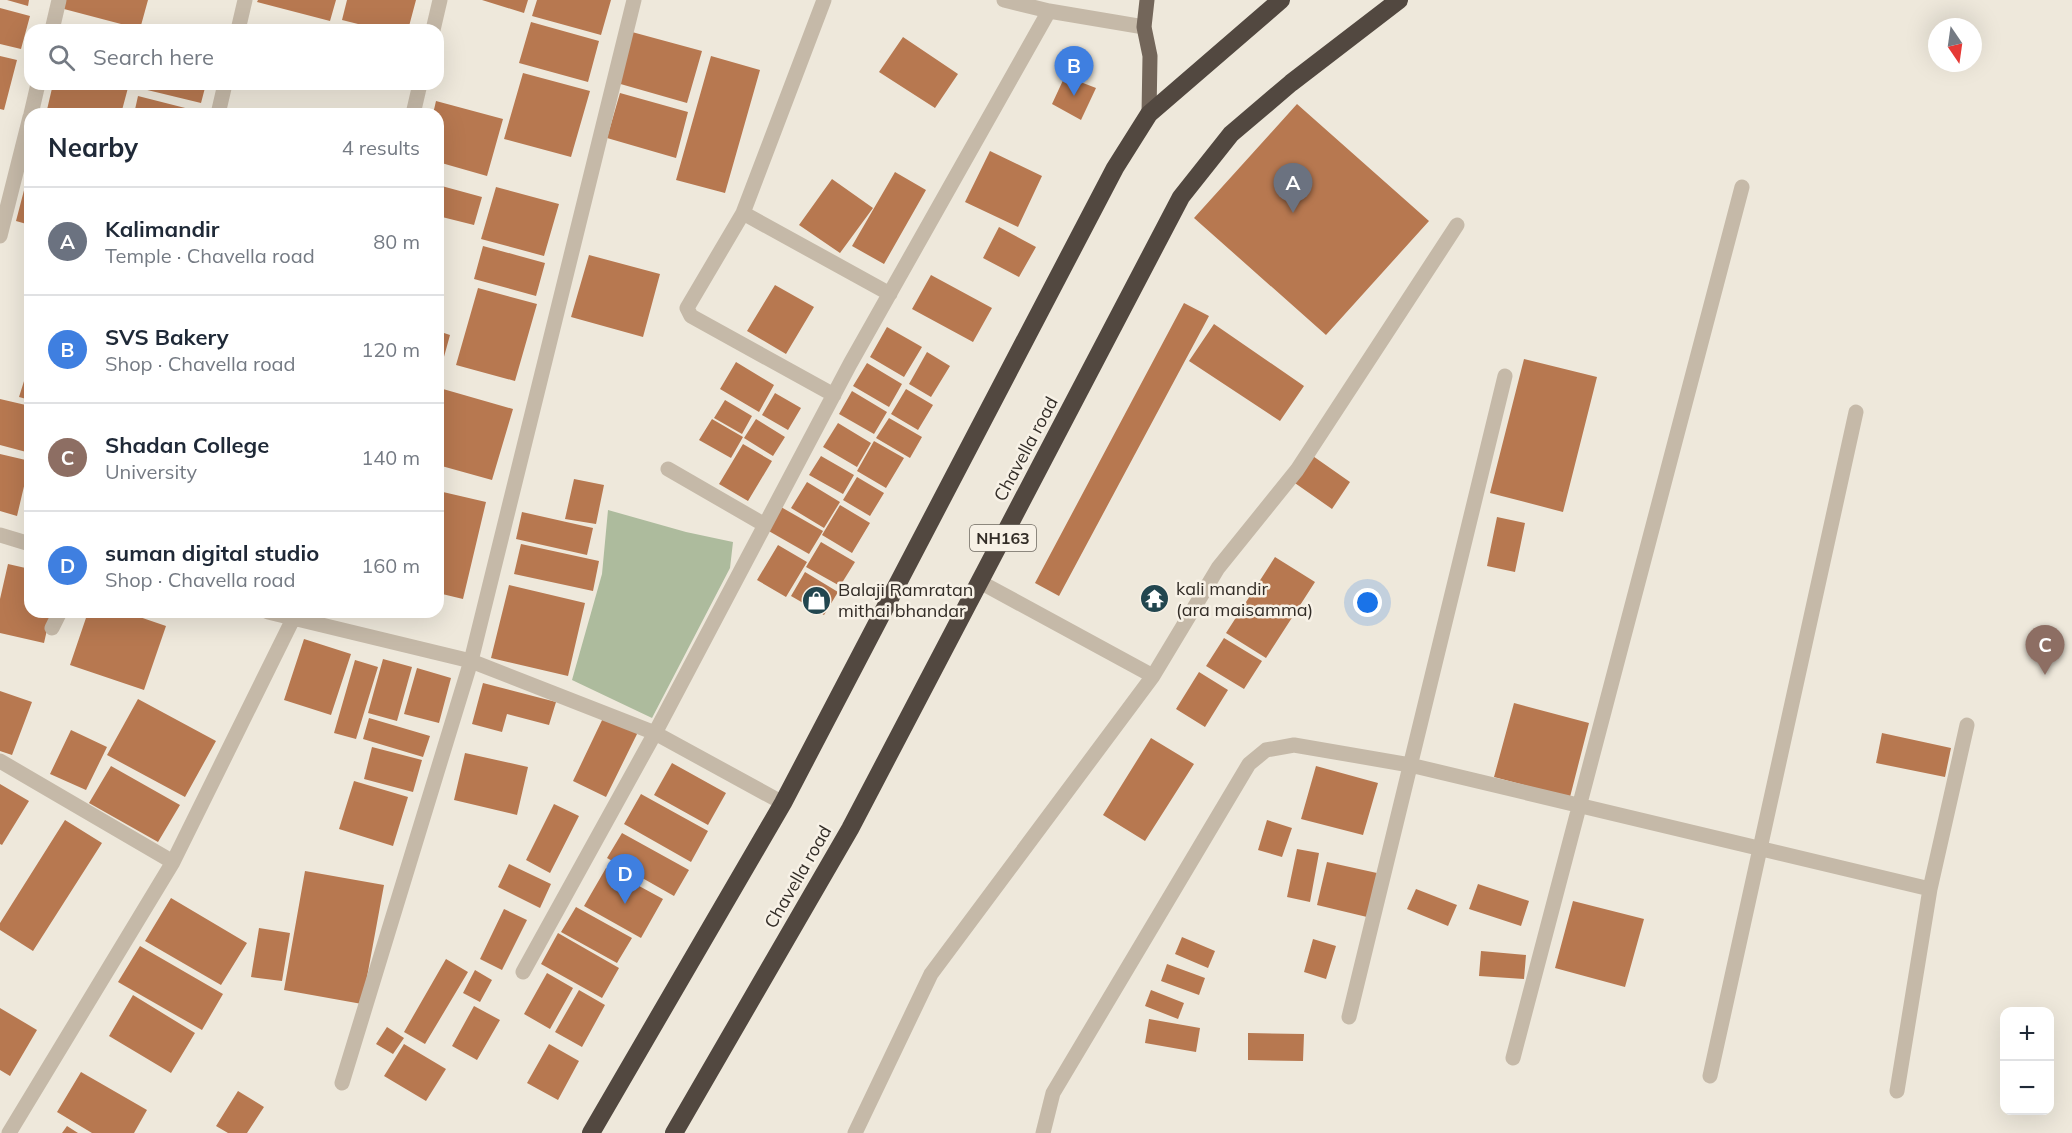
<!DOCTYPE html>
<meta charset="utf-8">
<style>
:root{--surface:#fff;--page:#f6f6f7;--text:#1f2937;--muted:#747a83;--line:#e0e1e3;--accent:#0b8043}
body{margin:0;font-family:Mulish,sans-serif;background:var(--page);color:var(--text)}
.controls{position:absolute;right:18px;bottom:18px;display:grid;overflow:hidden;border-radius:12px;box-shadow:0 6px 24px #0002}
.controls button{width:54px;height:54px;display:grid;place-items:center;padding:0;border:0;border-bottom:2px solid var(--line);background:var(--surface);color:var(--text);font:30px sans-serif}
.compass{position:absolute;left:1928px;top:18px;width:54px;height:54px;border-radius:50%;background:var(--surface);box-shadow:0 6px 24px #0002;rotate:167deg}
.you{position:absolute;left:1368px;top:603px;width:21px;height:21px;margin:-15px;border:4px solid #fff;border-radius:50%;background:#1a73e8;box-shadow:0 0 0 9px #1a73e833}
.badge{display:grid;place-items:center;width:39px;height:39px;border-radius:50%;background:var(--accent);color:#fff;font-size:20px;font-weight:700}
.pin{position:absolute;translate:-50% -50px;filter:drop-shadow(0 2px 3px #0008)}
.pin::after{content:'';position:absolute;top:32px;width:21px;height:18px;background:inherit;clip-path:polygon(0 0,100% 0,50% 100%)}
.list{margin:0;padding:0;list-style:none}
h2{display:flex;justify-content:space-between;align-items:center;height:78px;margin:0;padding:0 24px;font-size:26px}
h2 small{font-size:20px;font-weight:400;color:var(--muted)}
.list li{display:grid;grid-template-columns:39px 1fr auto;gap:18px;align-items:center;box-sizing:border-box;height:108px;padding:0 24px;border-top:2px solid var(--line)}
.list b{display:block;font-size:22px;white-space:nowrap}
.list p{margin:0;font-size:20px;white-space:nowrap;color:var(--muted)}
.list em{font-size:20px;font-style:normal;color:var(--muted)}
.icon{flex:none;width:33px;height:33px;fill:none;stroke:currentColor;stroke-width:2;stroke-linecap:round;stroke-linejoin:round}
.map{position:relative;flex:none;width:2072px;height:1133px;overflow:hidden}
.search{position:absolute;background:var(--surface);box-shadow:0 6px 24px #0002;left:24px;top:24px;width:420px;height:66px;display:flex;align-items:center;gap:15px;box-sizing:border-box;padding:0 21px;border-radius:18px;color:var(--muted);font-size:22px}
.panel{position:absolute;background:var(--surface);box-shadow:0 6px 24px #0002;left:24px;top:108px;width:420px;height:510px;border-radius:18px}
.map>svg:first-child{display:block}
.green{fill:#adbb9d}
.building{fill:#b77850}
.lines{fill:none;stroke-linecap:round;stroke-linejoin:round}
.minor{stroke:#c5b9a8;stroke-width:15}
.major{stroke:#73665a;stroke-width:15}
.highway{stroke:#524840;stroke-width:18}
.labels{text-anchor:middle;stroke-width:5;stroke-linejoin:round;paint-order:stroke}
.shield{fill:#f7f1e6;stroke:#6e6860;stroke-width:1.5}
.shield-label{font-size:16px;font-weight:bold;fill:#332d27}
.street-label{font-size:18px;fill:#332d27;stroke:#f7f1e6}
.poi-label{font-size:18px;fill:#332d27;stroke:#f7f1e6;text-anchor:start}
</style>
<div class="map">
<svg width="2072" height="1133" viewBox="0 0 2072 1133">
<rect width="100%" height="100%" fill="#eee8db"/>
<path class="green" d="M608,510L686,532L733,542L730,568L652,718L572,680L602,574Z"/>
<path class="building" d="M7,0H29L28,6Z
M66,0H148L140,29L64,9Z
M258,0H336L330,21L257,2Z
M347,0H416L408,30H382L342,20Z
M482,0H528L524,13Z
M537,0H611L601,35L532,16Z
M0,8L30,16L21,49L0,44Z
M531,22L599,41L588,82L519,63Z
M632,32L702,51L687,103L617,83Z
M903,37L958,74L935,108L879,72Z
M0,56L17,60L4,110L0,109Z
M711,56L760,70L725,193L676,180Z
M523,73L590,91L571,157L504,139Z
M1065,76L1096,88L1081,120L1052,104Z
M53,84H129L121,114H46Z
M140,84H206L201,103L139,88Z
M620,93L688,112L676,158L607,138Z
M138,96L197,111L196,114H134Z
M436,101L503,119L487,176L438,162V114H433Z
M1297,104L1429,221L1326,335L1194,218Z
M990,151L1042,176L1018,227L965,202Z
M29,171H30V225L16,221Z
M895,172L926,190L884,264L852,246Z
M832,179L873,208L840,253L799,225Z
M438,185L482,197L474,225L438,216Z
M496,187L559,204L544,256L481,239Z
M999,227L1036,247L1019,277L983,258Z
M483,246L545,263L536,296L474,279Z
M589,255L660,274L643,337L571,317Z
M931,275L992,308L973,342L912,309Z
M775,285L814,307L786,354L747,331Z
M478,288L537,304L515,381L456,365Z
M1184,303L1209,316L1059,596L1035,583Z
M1214,324L1304,386L1280,421L1189,361Z
M887,327L922,347L904,377L870,357Z
M438,331L450,335L439,375H438Z
M927,352L950,366L931,397L909,384Z
M1524,359L1597,377L1563,512L1490,493Z
M30,362V400L19,397Z
M736,362L774,385L759,412L720,389Z
M867,363L902,384L889,407L853,386Z
M443,389L513,409L492,480L438,465V405Z
M906,389L933,405L918,430L891,414Z
M852,391L887,412L874,434L839,414Z
M775,393L801,408L788,430L762,415Z
M0,399L30,406V453L0,445Z
M725,400L752,416L742,434L714,418Z
M889,418L922,437L910,458L876,438Z
M712,419L743,437L731,458L699,440Z
M756,419L785,437L773,456L744,438Z
M838,423L871,443L857,467L823,447Z
M874,441L904,458L886,488L857,471Z
M743,444L772,461L748,501L719,484Z
M0,454L30,461L17,516L0,511Z
M1310,454L1350,482L1332,509L1292,481Z
M821,456L854,475L843,494L809,475Z
M857,477L884,493L870,516L843,500Z
M574,479L604,485L596,524L565,519Z
M807,482L840,502L824,528L791,508Z
M443,492L486,502L463,599L438,593V514Z
M840,505L870,523L852,553L822,535Z
M781,507L823,531L809,554L767,530Z
M522,512L593,528L587,555L516,539Z
M1497,517L1525,523L1515,572L1487,566Z
M821,542L855,562L840,586L806,567Z
M521,544L599,561L593,591L514,574Z
M778,545L807,562L786,597L757,580Z
M1275,557L1315,582L1266,658L1226,633Z
M8,564L30,569V612H51L44,643L0,633V599Z
M805,572L838,592L824,615L791,596Z
M509,585L585,603L568,676L491,658Z
M88,612H125L166,626L144,690L70,665Z
M1224,638L1262,661L1244,689L1206,666Z
M304,639L351,654L331,715L284,700Z
M383,659L412,667L397,721L368,713Z
M355,660L378,667L356,739L334,733Z
M417,668L451,678L439,723L404,714Z
M1199,672L1228,690L1205,727L1176,709Z
M483,683L556,702L549,725L507,714L502,732L472,724Z
M0,691L32,702L12,755L0,751Z
M138,699L216,741L185,797L107,755Z
M1514,703L1589,723L1570,797L1494,777Z
M604,716L638,732L606,797L573,781Z
M369,718L430,736L423,757L363,739Z
M71,730L107,747L86,790L50,774Z
M1882,733L1951,748L1945,777L1876,763Z
M1151,738L1194,764L1145,841L1103,815Z
M372,747L422,760L413,792L364,779Z
M465,753L528,767L517,815L454,800Z
M672,763L726,793L708,825L654,795Z
M111,766L180,805L158,842L89,803Z
M1316,766L1378,783L1363,835L1301,819Z
M354,781L408,797L393,846L339,829Z
M0,784L29,801L2,845L0,844Z
M641,794L708,831L691,862L624,824Z
M554,804L579,816L550,873L526,860Z
M65,820L102,843L33,951L0,930V923Z
M1267,820L1292,828L1282,857L1258,850Z
M622,833L689,870L674,896L607,858Z
M1297,849L1319,853L1310,902L1287,897Z
M1327,862L1377,873L1367,917L1317,905Z
M509,864L551,884L540,908L498,887Z
M606,868L663,899L641,938L584,906Z
M305,871L384,885L362,1004L284,990Z
M1478,884L1529,901L1521,926L1469,909Z
M1416,889L1457,905L1448,926L1407,909Z
M171,898L247,943L221,985L145,941Z
M1573,901L1644,919L1625,987L1555,968Z
M576,907L632,938L617,963L561,932Z
M504,909L527,920L502,970L480,959Z
M259,928L290,933L282,981L251,977Z
M558,933L619,968L602,998L541,964Z
M1182,937L1215,951L1208,968L1175,954Z
M1313,939L1336,946L1326,979L1304,972Z
M140,946L223,994L202,1030L118,982Z
M1481,951L1526,955L1524,979L1479,976Z
M446,959L468,972L425,1044L404,1032Z
M1167,964L1205,978L1199,995L1161,981Z
M475,970L492,980L480,1002L463,993Z
M547,973L573,988L550,1029L524,1014Z
M579,990L605,1005L582,1047L555,1032Z
M1151,990L1184,1003L1178,1019L1145,1006Z
M133,995L195,1033L171,1073L109,1036Z
M474,1006L500,1020L477,1060L452,1046Z
M0,1008L37,1030L10,1076L0,1070Z
M1149,1019L1200,1028L1196,1052L1145,1043Z
M387,1027L404,1038L393,1054L376,1044Z
M1248,1033L1304,1034L1303,1061L1248,1060Z
M404,1044L446,1069L426,1101L384,1076Z
M549,1044L579,1061L558,1100L527,1083Z
M81,1072L147,1110L134,1133H92L57,1112Z
M238,1091L264,1107L247,1133H228L216,1126Z
M67,1126L78,1133H62Z"/>
<g class="lines">
<path class="minor" d="M824,0L743,213L687,308L691,316L834,395
M1004,0L1049,11L1144,27
M52,30L59,0
M238,30L245,0
M433,30L440,0
M31,114L38,84
M218,114L225,84
M413,114L420,84
M743,213L890,294
M0,236L30,117
M668,469L765,525
M0,535L30,544
M980,582L1153,676L1218,568L1297,470L1457,225
M268,612L471,661L655,733L783,803
M52,628L60,612
M0,761L173,862
M523,972L655,733L850,364L1049,11
M1349,1017L1505,376
M1513,1058L1742,187
M1710,1076L1856,412
M342,1083L471,661L634,0
M1897,1091L1930,889L1967,725
M9,1133L173,862L293,619L294,612
M855,1133L931,974L1153,676
M1043,1133L1053,1093L1249,764L1266,750L1294,745L1410,765L1930,889"/>
<path class="major" d="M1147,0L1144,27L1150,56L1149,114"/>
<path class="highway" d="M591,1133L783,803L1115,168L1149,114L1281,0
M674,1133L850,829L1181,197L1231,134L1291,83L1399,0"/>
</g>
<defs>
<symbol id="temple-disc" viewBox="-11 -11 22 22"><circle r="9.5" fill="#22464f" stroke="#f7f1e6"/><path d="M0-6L5-2H3V0L6.5 2.5H4V6H1.5V3h-3V6H-4V2.5H-6.5L-3 0V-2H-5Z" fill="#fff"/></symbol>
<symbol id="shop-disc" viewBox="-11 -11 22 22"><circle r="9.5" fill="#22464f" stroke="#f7f1e6"/><path d="M-5-2.5h2.3a2.7 3.5 0 0 1 5.4 0H5L5.5 6h-11ZM-1.5-2.5h3a1.5 2.3 0 0 0-3 0Z" fill="#fff"/></symbol>
</defs>
<g fill-rule="evenodd">
<use href="#temple-disc" x="1138" y="582" width="33" height="33"/>
<use href="#shop-disc" x="800" y="584" width="33" height="33"/>
</g>
<g class="labels">
<rect class="shield" x="970" y="525" width="66" height="26" rx="4.5"/>
<g class="shield-label">
<text x="1003" y="544">NH163</text>
</g>
<g class="street-label">
<text transform="translate(1026 449) rotate(-62)" y="6">Chavella road</text>
<text transform="translate(798 877) rotate(-60)" y="6">Chavella road</text>
</g>
<g class="poi-label">
<text x="1176" y="595">kali mandir<tspan x="1176" dy="21">(ara maisamma)</tspan></text>
<text x="838" y="596">Balaji Ramratan<tspan x="838" dy="21">mithai bhandar</tspan></text>
</g>
</g>
</svg>
<div class="controls">
<button>+</button>
<button>−</button>
</div>
<svg class="compass" viewBox="-18 -18 36 36"><path d="M0-13l5 13h-10z" fill="#e53935"/><path d="M0 13l5-13h-10z" fill="#747a83"/></svg>
<div class="you"></div>
<div class="pin badge" style="left:1293px;top:213px;background:#6b7280">A</div>
<div class="pin badge" style="left:1074px;top:96px;background:#3f7fe0">B</div>
<div class="pin badge" style="left:2045px;top:675px;background:#8d6e63">C</div>
<div class="pin badge" style="left:625px;top:904px;background:#3f7fe0">D</div>
<div class="search"><svg class="icon" aria-label="search" viewBox="0 0 24 24"><circle cx="10" cy="10" r="6"/><path d="M15 15l6 6"/></svg>Search here</div>
<section class="panel">
<h2>Nearby<small>4 results</small></h2>
<ul class="list">
<li><span class="badge" style="background:#6b7280">A</span><div><b>Kalimandir</b><p>Temple · Chavella road</p></div><em>80 m</em></li>
<li><span class="badge" style="background:#3f7fe0">B</span><div><b>SVS Bakery</b><p>Shop · Chavella road</p></div><em>120 m</em></li>
<li><span class="badge" style="background:#8d6e63">C</span><div><b>Shadan College</b><p>University</p></div><em>140 m</em></li>
<li><span class="badge" style="background:#3f7fe0">D</span><div><b>suman digital studio</b><p>Shop · Chavella road</p></div><em>160 m</em></li>
</ul>
</section>
</div>
